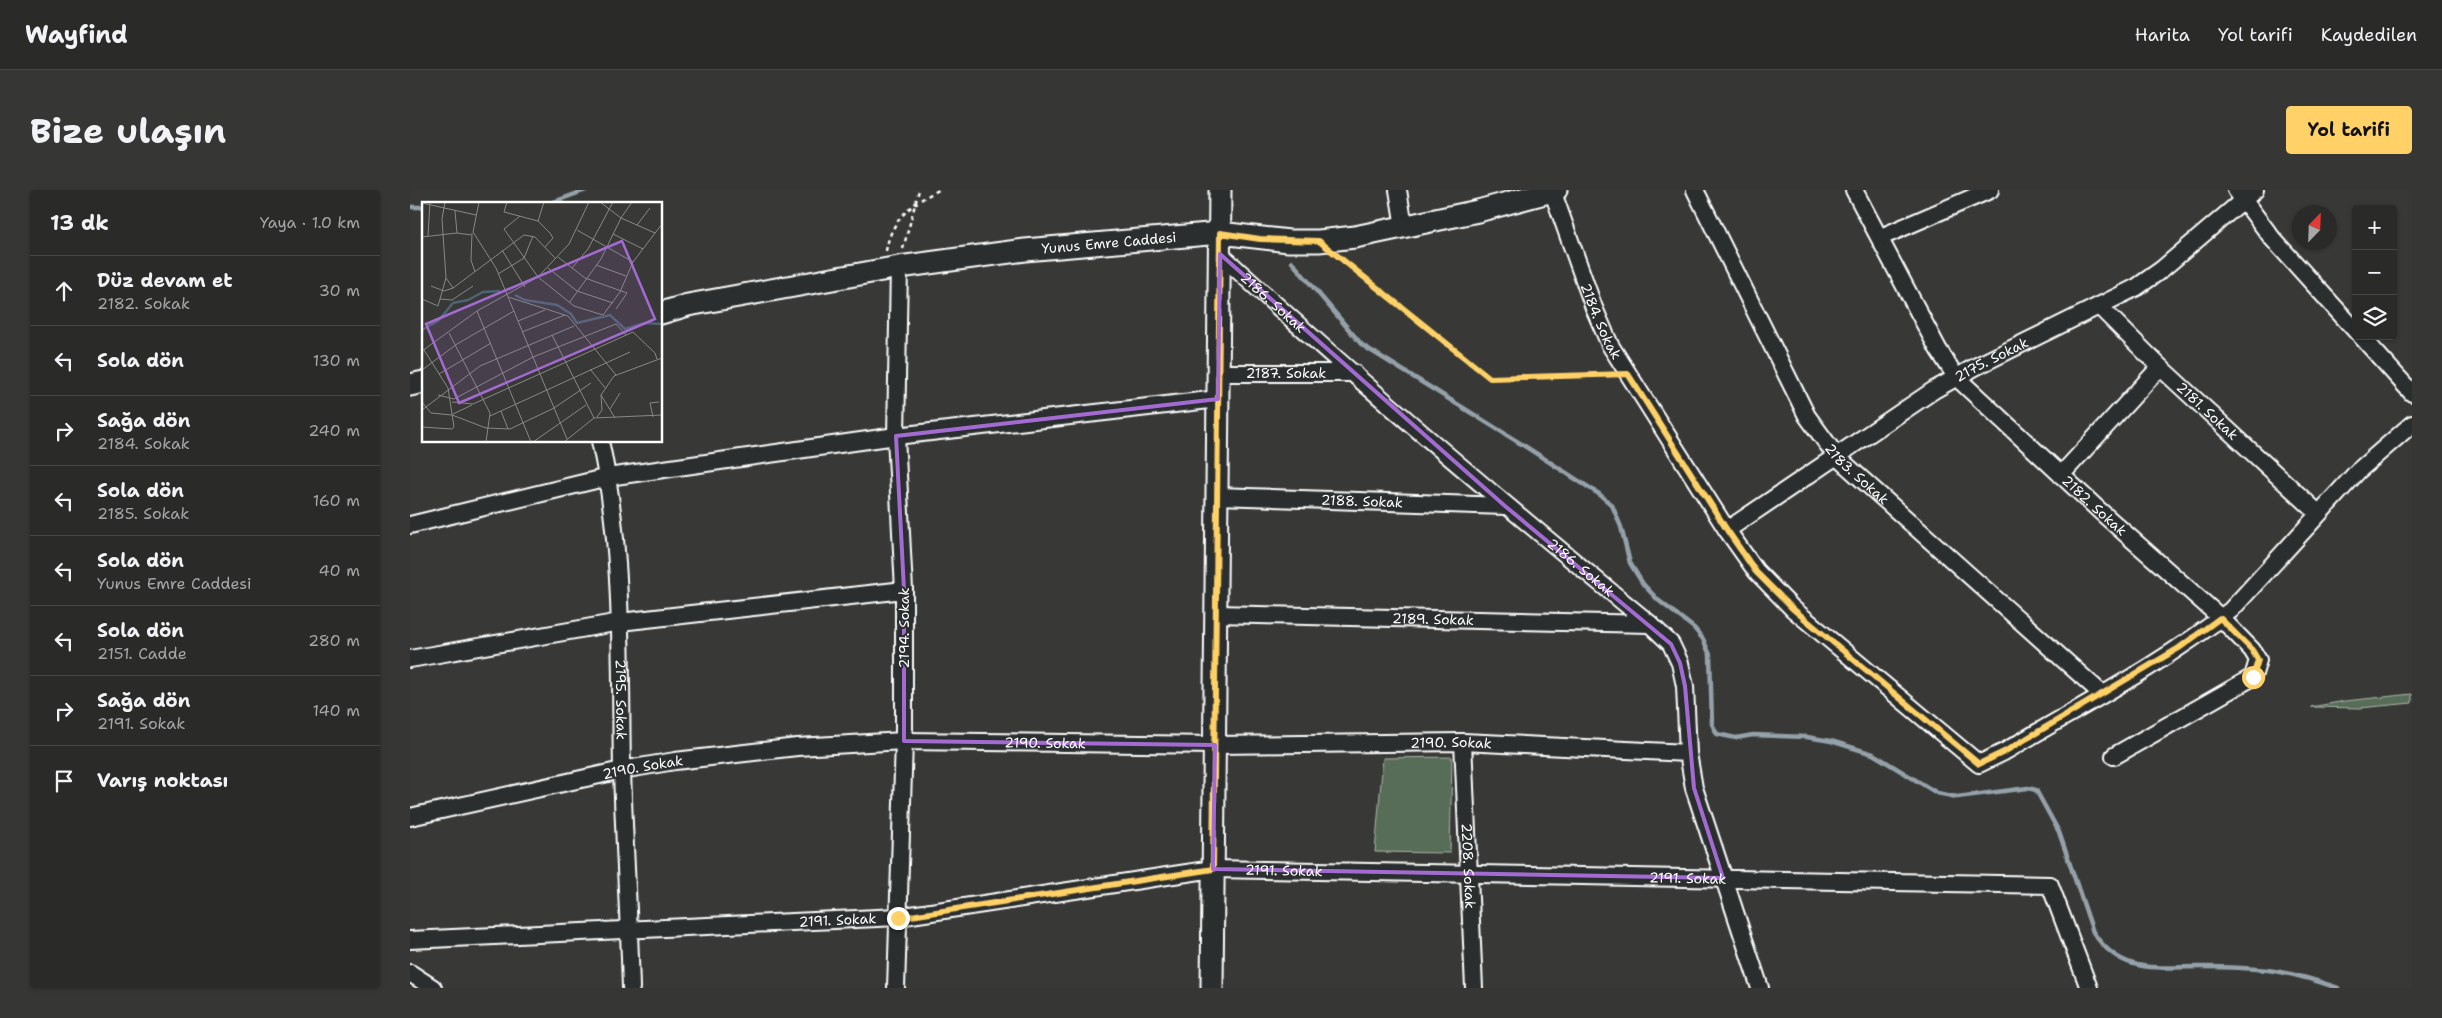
<!DOCTYPE html>
<html lang="tr">
<meta charset="utf-8">
<style>
:root{--surface:#2a2b28;--page:#363734;--text:#f1f3f6;--muted:#a5a7a8;--line:#464745;--accent:#ffd166}
body{margin:0;font-family:"Shantell Sans",sans-serif;background:var(--page);color:var(--text)}
.controls{position:absolute;right:15px;top:15px;display:grid;overflow:hidden;border-radius:5px;box-shadow:0 1px 4px #0004}
.controls button{width:45px;height:45px;display:grid;place-items:center;padding:0;border:0;border-bottom:1px solid var(--line);background:var(--surface);color:var(--text);font:25px sans-serif}
.compass{position:absolute;left:1882px;top:15px;width:45px;height:45px;border-radius:50%;background:var(--surface);box-shadow:0 1px 4px #0004;rotate:23deg}
.stop{position:absolute;width:15px;height:15px;margin:-11px;border:4px solid #ffd166;border-radius:50%;background:#fff}
.stop.end{background:#ffd166;border-color:#fff;box-shadow:0 1px 5px #0008}
.list{margin:0;padding:0;list-style:none}
h2{display:flex;justify-content:space-between;align-items:center;height:65px;margin:0;padding:0 20px;font-size:21px}
h2 small{font-size:16px;font-weight:400;color:var(--muted)}
.list li{display:grid;grid-template-columns:32px 1fr auto;gap:15px;align-items:center;box-sizing:border-box;height:70px;padding:0 20px;border-top:1px solid var(--line)}
.list b{display:block;font-size:19px;white-space:nowrap}
.list p{margin:0;font-size:16px;white-space:nowrap;color:var(--muted)}
.list em{font-size:16px;font-style:normal;color:var(--muted)}
.icon{flex:none;width:28px;height:28px;fill:none;stroke:currentColor;stroke-width:2;stroke-linecap:round;stroke-linejoin:round}
.map{position:relative;flex:none;width:2002px;height:798px;overflow:hidden;border-radius:5px}
header{display:flex;align-items:center;gap:30px;box-sizing:border-box;height:70px;padding:0 25px;background:var(--surface);border-bottom:1px solid var(--line)}
header strong{font-size:24px}
nav{display:flex;gap:28px;margin-inline-start:auto;font-size:18px}
.intro{display:flex;align-items:center;justify-content:space-between;box-sizing:border-box;height:120px;padding:0 30px}
h1{margin:0;font-size:35px}
.button{padding:12px 22px;border-radius:5px;background:var(--accent);color:#111;font-size:18px;font-weight:700}
main{display:flex;gap:30px;padding:0 30px}
aside{flex:1;background:var(--surface);border-radius:5px;box-shadow:0 1px 4px #0004}
.map>svg:first-child{display:block}
.green{fill:#596d58;stroke:#acb6ac}
.lines{fill:none;stroke-linecap:round;stroke-linejoin:round}
.stream{stroke:#95a1aa;stroke-width:4.5}
.minor-casing{stroke:#fff;stroke-width:20}
.tertiary-casing{stroke:#fff;stroke-width:25}
.path{stroke:#fff;stroke-width:2.5;stroke-dasharray:4 4;stroke-linecap:butt}
.minor{stroke:#2a2d2e;stroke-width:16}
.tertiary{stroke:#2a2d2e;stroke-width:21}
.route{stroke:#ffd166;stroke-width:6}
.marked{fill:none;stroke:#a36bd2;stroke-width:4;stroke-linejoin:round}
.labels{text-anchor:middle;stroke-width:4;stroke-linejoin:round;paint-order:stroke}
.street-label{font-size:14px;fill:#fff;stroke:#2a2d2e}
.inset-river{fill:none;stroke:#4e6372;stroke-width:2.5}
.inset-road{fill:none;stroke:#888886;stroke-width:1}
.view{fill:#a36bd2;fill-opacity:0.15;stroke:#a36bd2;stroke-width:2.5}
.inset-edge{fill:none;stroke:#fff;stroke-width:2.5}
</style>
<header>
<strong>Wayfind</strong>
<nav><a>Harita</a><a>Yol tarifi</a><a>Kaydedilen</a></nav>
</header>
<div class="intro"><h1>Bize ulaşın</h1><a class="button">Yol tarifi</a></div>
<main>
<aside>
<h2>13 dk<small>Yaya · 1.0 km</small></h2>
<ul class="list">
<li><svg class="icon" aria-label="ahead" viewBox="0 0 24 24"><path d="M12 20V5M6 11l6-6 6 6"/></svg><div><b>Düz devam et</b><p>2182. Sokak</p></div><em>30 m</em></li>
<li><svg class="icon" aria-label="left" viewBox="0 0 24 24"><path d="M17 20v-9H6M10 6l-5 5 5 5"/></svg><div><b>Sola dön</b></div><em>130 m</em></li>
<li><svg class="icon" aria-label="right" viewBox="0 0 24 24"><path d="M7 20v-9h11M14 6l5 5-5 5"/></svg><div><b>Sağa dön</b><p>2184. Sokak</p></div><em>240 m</em></li>
<li><svg class="icon" aria-label="left" viewBox="0 0 24 24"><path d="M17 20v-9H6M10 6l-5 5 5 5"/></svg><div><b>Sola dön</b><p>2185. Sokak</p></div><em>160 m</em></li>
<li><svg class="icon" aria-label="left" viewBox="0 0 24 24"><path d="M17 20v-9H6M10 6l-5 5 5 5"/></svg><div><b>Sola dön</b><p>Yunus Emre Caddesi</p></div><em>40 m</em></li>
<li><svg class="icon" aria-label="left" viewBox="0 0 24 24"><path d="M17 20v-9H6M10 6l-5 5 5 5"/></svg><div><b>Sola dön</b><p>2151. Cadde</p></div><em>280 m</em></li>
<li><svg class="icon" aria-label="right" viewBox="0 0 24 24"><path d="M7 20v-9h11M14 6l5 5-5 5"/></svg><div><b>Sağa dön</b><p>2191. Sokak</p></div><em>140 m</em></li>
<li><svg class="icon" aria-label="arrive" viewBox="0 0 24 24"><path d="M6 21V4h12l-3 4 3 4H6"/></svg><div><b>Varış noktası</b></div></li>
</ul>
</aside>
<div class="map">
<svg width="2002" height="798" viewBox="0 0 2002 798">
<rect width="100%" height="100%" fill="#383936"/>
<filter id="ink" filterUnits="userSpaceOnUse"><feTurbulence type="fractalNoise" baseFrequency=".02" numOctaves="2"/><feDisplacementMap in="SourceGraphic" scale="10" xChannelSelector="R" yChannelSelector="G"/><feConvolveMatrix kernelMatrix="1 2 1 2 8 2 1 2 1" color-interpolation-filters="sRGB"/></filter>
<g filter="url(#ink)">
<path class="green" d="M2002,504V513L1950,518L1901,517L1935,511Z
M1042,567L1040,663L965,662L973,568Z"/>
<g class="lines">
<path class="stream" d="M138,14L176,0
M0,17H14
M882,72L952,155L1113,255L1189,304L1202,315L1211,337L1220,373L1233,394L1248,410L1284,438L1293,449L1300,465L1302,534L1307,544L1326,548L1343,545L1397,547L1421,551L1463,564L1527,603L1547,607L1618,598L1626,600L1649,642L1683,742C1712,787 1750,776 1796,777C1817,777 1838,778 1858,780C1882,783 1905,790 1928,798"/>
<defs>
<g id="minor">
<path d="M988,0L994,37"/>
<path id="s1" d="M1142,0L1184,118L1200,155L1317,340L1346,381L1383,419L1569,574L1594,562C1671,516 1751,475 1821,420L1948,281L2002,234"/>
<path id="s2" d="M1285,0L1397,226L1427,267L1692,504"/>
<path id="s3" d="M1444,0L1528,159L1546,187L1690,321L1811,428L1842,460L1848,470L1843,487L1704,566"/>
<path d="M1826,0L1862,48L1946,141"/>
<path d="M1471,47L1580,0"/>
<path id="s4" d="M810,64C949,192 1093,314 1240,434L1261,454L1270,473L1275,496L1278,563L1284,598L1350,798"/>
<path id="s5" d="M1689,116L1750,177L1908,323"/>
<path d="M1951,146L2002,203"/>
<path id="s6" d="M808,183H944"/>
<path id="s7" d="M190,251C214,358 210,470 212,579C214,652 219,725 221,798"/>
<path d="M1651,285L1750,177"/>
<path id="s8" d="M807,306L1095,316"/>
<path d="M0,335L198,287L486,246L808,209"/>
<path id="s9" d="M1317,340L1524,200L1565,177L1727,97L1751,80L1845,0"/>
<path id="s10" d="M807,424L1240,434"/>
<path d="M0,469L210,432L494,400"/>
<path id="s11" d="M1053,552L1064,798"/>
<path id="s12" d="M0,627L212,580L265,571L387,557L494,551L805,555L1053,552L1278,563"/>
<path id="s13" d="M0,750L488,727L803,679L1640,695L1679,798"/>
<path d="M0,783L23,798"/>
<path d="M486,798L494,551V400L486,246L489,77"/>
</g>
<g id="tertiary">
<path id="s14" d="M251,123L278,115L489,77L615,60L810,43L879,51H909L945,47L1068,21L1146,0"/>
<path d="M0,195L14,192"/>
<path d="M802,798L810,0"/>
</g>
</defs>
<use href="#minor" class="minor-casing"/>
<use href="#tertiary" class="tertiary-casing"/>
<path class="path" d="M493,59L509,0
M476,61C481,29 502,13 529,0
M927,66L1080,188L1202,185"/>
<use href="#minor" class="minor"/>
<use href="#tertiary" class="tertiary"/>
</g>
</g>
<g class="lines" filter="url(#ink)">
<path class="route" d="M488,728L803,679L810,43L850,49L909,51L1080,188L1218,184L1317,340L1346,382L1383,419L1569,574L1594,562L1769,458L1810,428L1842,460L1848,470L1843,487"/>
</g>
<path class="marked" d="M810,64L1095,316L1261,454L1270,473L1275,496L1284,598L1313,688L803,679L805,555L494,551V400L486,246L808,209Z"/>
<g class="labels">
<g class="street-label">
<text dy="5" stroke="none"><textPath href="#s14" startOffset="454">Yunus Emre Caddesi</textPath></text>
<text dy="5" stroke="none"><textPath href="#s4" startOffset="72">2186. Sokak</textPath></text>
<text dy="5" stroke="none"><textPath href="#s1" startOffset="140">2184. Sokak</textPath></text>
<text dy="5" stroke="none"><textPath href="#s9" startOffset="315">2175. Sokak</textPath></text>
<text dy="5" stroke="none"><textPath href="#s6" startOffset="68">2187. Sokak</textPath></text>
<text dy="5" stroke="none"><textPath href="#s5" startOffset="151">2181. Sokak</textPath></text>
<text dy="5" stroke="none"><textPath href="#s2" startOffset="329">2183. Sokak</textPath></text>
<text dy="5" stroke="none"><textPath href="#s8" startOffset="145">2188. Sokak</textPath></text>
<text dy="5" stroke="none"><textPath href="#s3" startOffset="402">2182. Sokak</textPath></text>
<text dy="5" stroke="none"><textPath href="#s4" startOffset="478">2186. Sokak</textPath></text>
<text dy="5" stroke="none"><textPath href="#s10" startOffset="216">2189. Sokak</textPath></text>
<text transform="translate(494 438) rotate(-90)" y="5">2194. Sokak</text>
<text dy="5" stroke="none"><textPath href="#s7" startOffset="260">2195. Sokak</textPath></text>
<text dy="5" stroke="none"><textPath href="#s12" startOffset="642">2190. Sokak</textPath></text>
<text dy="5" stroke="none"><textPath href="#s12" startOffset="1048">2190. Sokak</textPath></text>
<text dy="5" stroke="none"><textPath href="#s12" startOffset="238">2190. Sokak</textPath></text>
<text dy="5" stroke="none"><textPath href="#s11" startOffset="124">2208. Sokak</textPath></text>
<text dy="5" stroke="none"><textPath href="#s13" startOffset="878">2191. Sokak</textPath></text>
<text dy="5" stroke="none"><textPath href="#s13" startOffset="1282">2191. Sokak</textPath></text>
<text dy="5" stroke="none"><textPath href="#s13" startOffset="428">2191. Sokak</textPath></text>
</g>
</g>
<g transform="translate(12 12)">
<rect width="240" height="240" fill="#383936"/>
<path class="inset-river" d="M93,93L103,98L135,103L149,112L155,121L188,113L203,127L223,121L240,122M0,128L17,118L31,101L46,98L61,90L78,89"/>
<path class="inset-road" d="M23,0L20,17L24,76L31,86M57,0L51,30L74,66L145,237M85,0L82,10L116,19L128,31L131,36L123,45M178,0L199,16L233,31M0,1L54,13M33,9L35,31M98,14L82,27L116,75L152,104L181,113L198,90L211,60L240,22M116,19L122,0M215,23L228,6M155,28L211,60M50,31L49,58L53,70M191,32L221,47M6,34L8,0M0,35L35,31L49,33M80,48L103,85M136,55L163,76L205,91L194,107M174,63L204,74M126,66L155,89L191,101M150,66L166,47L191,0M76,72L102,56L111,34M9,84L22,89L31,86L102,33L113,35L134,57M86,95L146,114L194,173M0,97L16,104L24,76M18,97L30,98L51,84M147,101L179,57L199,16L210,0M55,109L109,240M96,119L123,108M100,130L143,113M27,131L68,211L64,240M130,133L172,216M0,149L55,109L116,75L147,42L167,0M168,167L184,187M0,168L35,142L92,109M17,172L69,141M16,193L32,197L111,155L194,122L204,133M179,193L193,216M0,200L9,211L30,213L64,226L88,227L132,206L169,181M30,200L51,202L211,130L233,151L235,157M188,207L198,191M0,208L58,164L152,124M79,209L86,227M31,212L50,203M68,214L208,150M175,215L180,208L179,193L192,174L240,156M231,215L228,201L237,200M0,225L30,227L32,225L26,186L2,148M111,240L164,203M142,240L172,216L240,213"/>
<path class="view" d="M200,39L233,117L37,201L4,122Z"/>
<rect width="240" height="240" class="inset-edge"/>
</g>
</svg>
<div class="controls">
<button>+</button>
<button>−</button>
<button><svg class="icon" aria-label="layers" viewBox="0 0 24 24"><path d="M12 4l9 5-9 5-9-5zM3 14l9 5 9-5"/></svg></button>
</div>
<svg class="compass" viewBox="-18 -18 36 36"><path d="M0-13l5 13h-10z" fill="#e53935"/><path d="M0 13l5-13h-10z" fill="#a5a7a8"/></svg>
<div class="stop" style="left:1843px;top:487px"></div>
<div class="stop end" style="left:488px;top:728px"></div>
</div>
</main>
